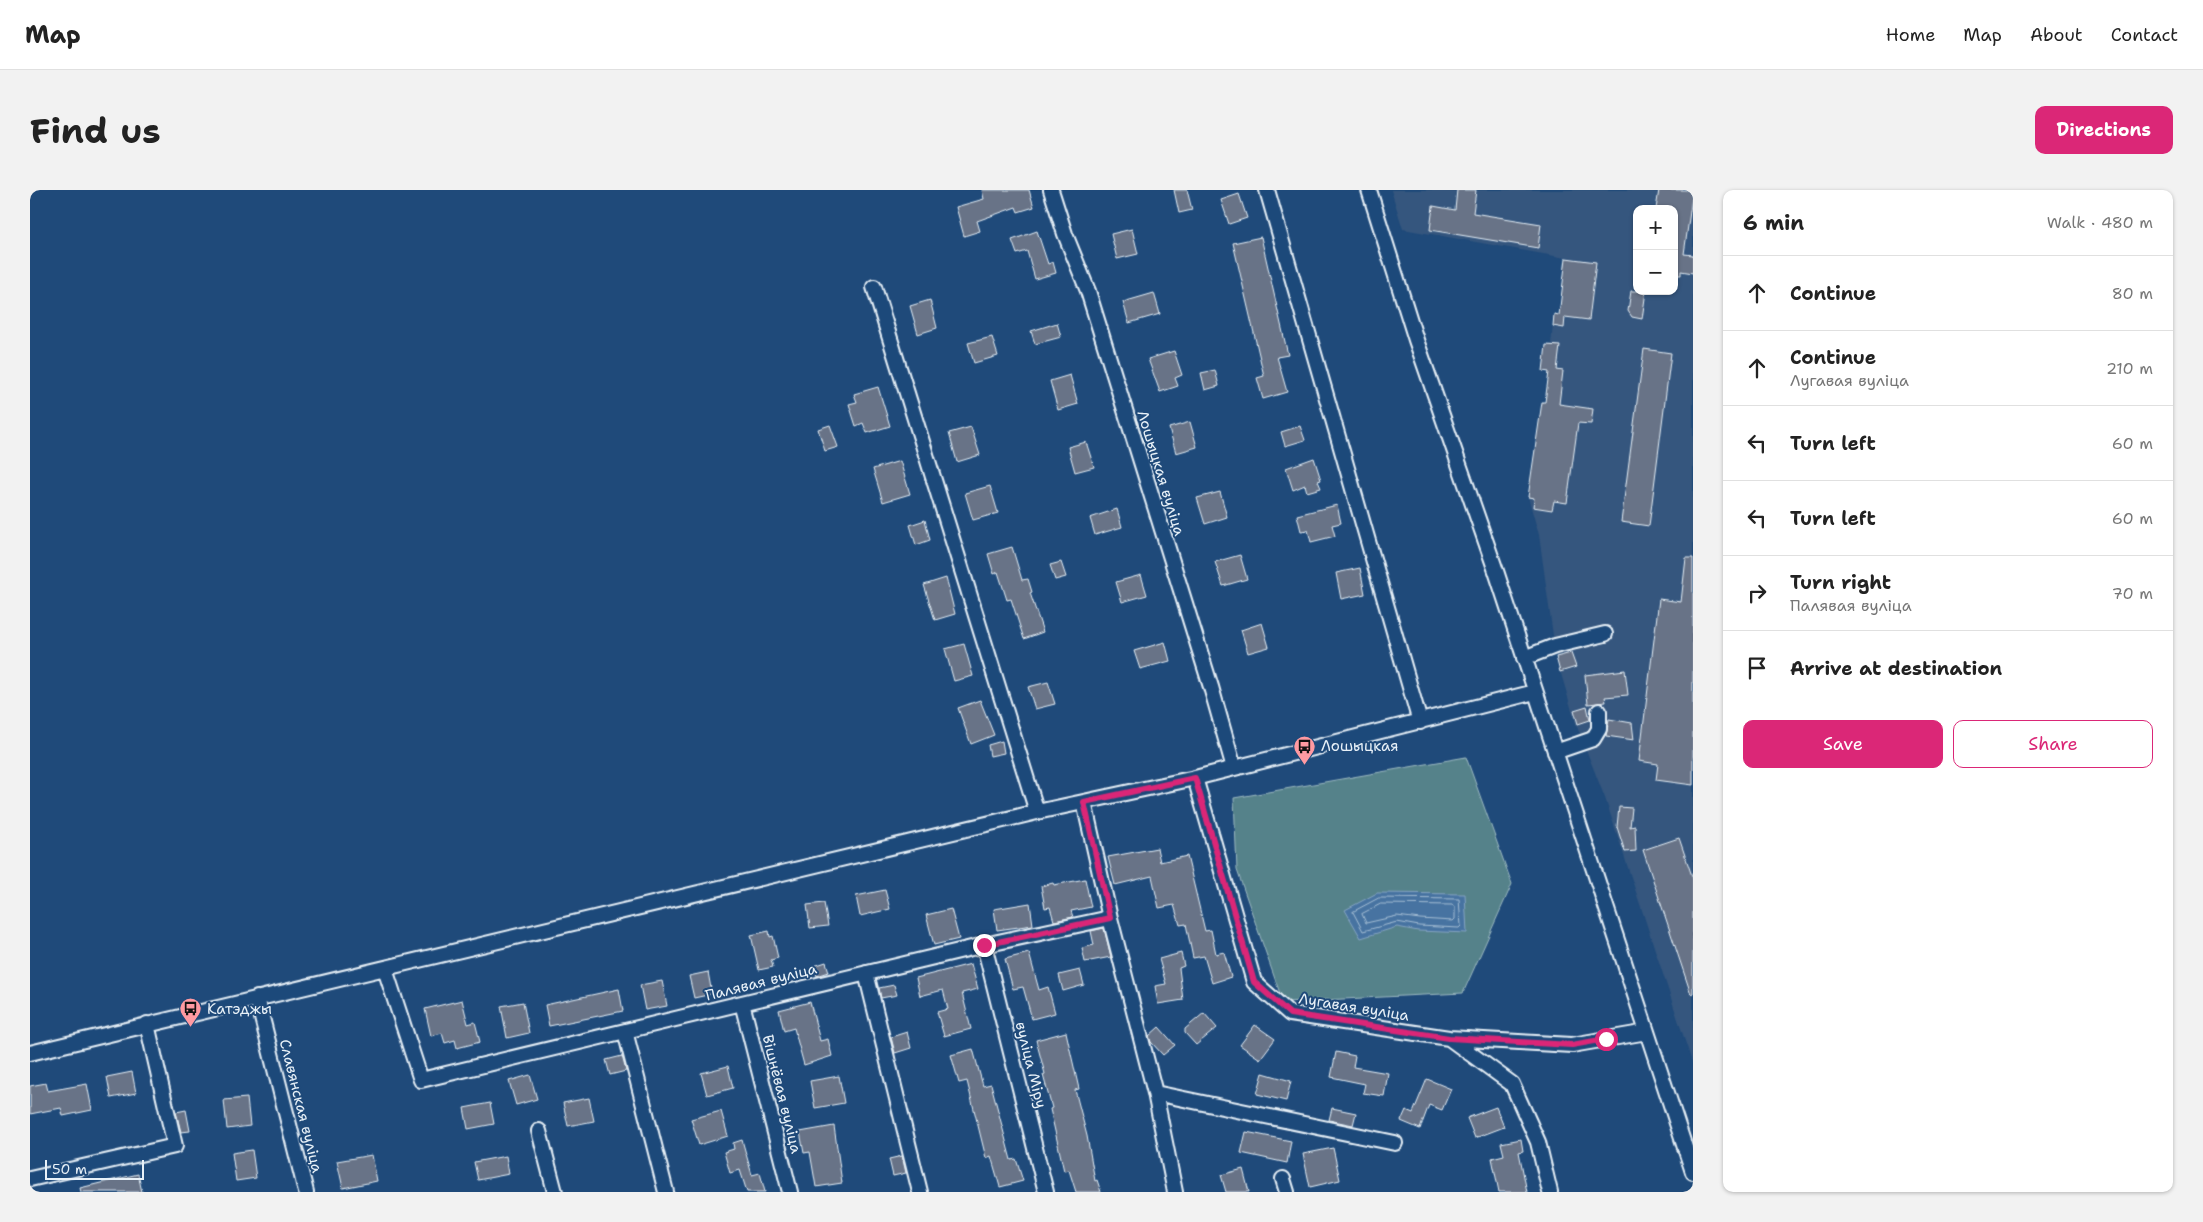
<!DOCTYPE html>
<meta charset="utf-8">
<style>
:root{--surface:#fff;--page:#f2f2f2;--text:#222;--muted:#767676;--line:#e0e0e0;--accent:#db2777}
body{margin:0;font-family:"Shantell Sans",sans-serif;background:var(--page);color:var(--text)}
.controls{position:absolute;right:15px;top:15px;display:grid;overflow:hidden;border-radius:10px;box-shadow:0 1px 4px #0004}
.controls button{width:45px;height:45px;display:grid;place-items:center;padding:0;border:0;border-bottom:1px solid var(--line);background:var(--surface);color:var(--text);font:25px sans-serif}
.scale{position:absolute;left:15px;bottom:12px;width:99px;box-sizing:border-box;padding-left:5px;border:2px solid #e8f1f8;border-top:0;font-size:14px;line-height:18px;white-space:nowrap;color:#e8f1f8;-webkit-text-stroke:4px #1f4a7a;paint-order:stroke}
.stop{position:absolute;width:15px;height:15px;margin:-11px;border:4px solid #db2777;border-radius:50%;background:#fff}
.stop.end{background:#db2777;border-color:#fff;box-shadow:0 1px 5px #0008}
.list{margin:0;padding:0;list-style:none}
h2{display:flex;justify-content:space-between;align-items:center;height:65px;margin:0;padding:0 20px;font-size:21px}
h2 small{font-size:16px;font-weight:400;color:var(--muted)}
.list li{display:grid;grid-template-columns:32px 1fr auto;gap:15px;align-items:center;box-sizing:border-box;height:75px;padding:0 20px;border-top:1px solid var(--line)}
.list b{display:block;font-size:19px;white-space:nowrap}
.list p{margin:0;font-size:16px;white-space:nowrap;color:var(--muted)}
.list em{font-size:16px;font-style:normal;color:var(--muted)}
.actions{display:flex;gap:10px;padding:15px 20px}
.actions a{flex:1;padding:11px 0;border:1px solid var(--accent);border-radius:10px;text-align:center;font-size:18px;color:var(--accent)}
.actions .main{background:var(--accent);color:#fff}
.icon{flex:none;width:28px;height:28px;fill:none;stroke:currentColor;stroke-width:2;stroke-linecap:round;stroke-linejoin:round}
.map{position:relative;flex:none;width:1663px;height:1002px;overflow:hidden;border-radius:10px}
header{display:flex;align-items:center;gap:30px;box-sizing:border-box;height:70px;padding:0 25px;background:var(--surface);border-bottom:1px solid var(--line)}
header strong{font-size:24px}
nav{display:flex;gap:28px;margin-inline-start:auto;font-size:18px}
.intro{display:flex;align-items:center;justify-content:space-between;box-sizing:border-box;height:120px;padding:0 30px}
h1{margin:0;font-size:35px}
.button{padding:12px 22px;border-radius:10px;background:var(--accent);color:#fff;font-size:18px;font-weight:700}
main{display:flex;gap:30px;padding:0 30px}
aside{flex:1;background:var(--surface);border-radius:10px;box-shadow:0 1px 4px #0004}
.map>svg:first-child{display:block}
.built{fill:#35567e;fill-rule:evenodd}
.green{fill:#54828a;stroke:#9ebac1}
.water{fill:#4673a1;stroke:#87a5c4}
.lines{fill:none;stroke-linecap:round;stroke-linejoin:round}
.shore{stroke:#a7bfd5;stroke-width:1}
.building{fill:#677387;stroke:#e8f1f8}
.minor-casing{stroke:#e8f1f8;stroke-width:18}
.minor{stroke:#1f4a7a;stroke-width:14}
.route{stroke:#db2777;stroke-width:6}
.labels{text-anchor:middle;stroke-width:4;stroke-linejoin:round;paint-order:stroke}
.street-label{font-size:15px;fill:#e8f1f8;stroke:#1f4a7a}
.poi-label{font-size:15px;fill:#e8f1f8;stroke:#1f4a7a;text-anchor:start}
</style>
<header>
<strong>Map</strong>
<nav><a>Home</a><a>Map</a><a>About</a><a>Contact</a></nav>
</header>
<div class="intro"><h1>Find us</h1><a class="button">Directions</a></div>
<main>
<div class="map">
<svg width="1663" height="1002" viewBox="0 0 1663 1002">
<rect width="100%" height="100%" fill="#1f4a7a"/>
<filter id="ink" filterUnits="userSpaceOnUse"><feTurbulence type="fractalNoise" baseFrequency=".02" numOctaves="2"/><feDisplacementMap in="SourceGraphic" scale="10" xChannelSelector="R" yChannelSelector="G"/><feConvolveMatrix kernelMatrix="1 2 1 2 8 2 1 2 1" color-interpolation-filters="sRGB"/></filter>
<g filter="url(#ink)">
<path class="built" d="M1361,0H1663V875L1575,608L1546,534L1526,467L1509,345L1498,307L1512,212H1515L1519,182L1513,181L1516,155H1521L1524,124H1529L1536,68L1373,39ZM1607,19H1644V101H1607Z"/>
<path class="green" d="M1436,567L1482,694L1433,803L1253,812L1207,680L1204,608Z"/>
<path class="water" d="M1347,703L1435,704L1437,743L1388,741L1367,737L1331,748L1315,720Z"/>
<g class="lines">
<path class="shore" d="M1349,708L1429,709L1431,736L1429,738L1389,736L1367,732L1333,741L1323,722Z
M1351,714L1422,715L1425,717V729L1423,731L1390,729L1367,726L1336,733L1332,724Z"/>
</g>
<path class="building" d="M952,0H999L1004,17L988,22L986,17L947,31L950,41L934,46L926,17L954,9Z
M1144,0H1157L1162,20L1149,23Z
M1427,0H1446L1443,23L1511,34L1508,58L1400,40L1403,16L1425,20Z
M1629,0H1663L1654,64L1663,65V83L1651,81V85H1644V19H1626Z
M1209,4L1217,28L1199,34L1191,10Z
M1102,39L1108,64L1087,69L1081,44Z
M1007,41L1018,74L1023,72L1026,83L1005,89L997,61L987,64L982,50Z
M1231,47L1258,165L1247,167L1257,202L1233,209L1227,188L1234,186L1203,53Z
M1536,68L1566,72L1559,130L1535,127L1534,138L1523,136L1524,124L1529,125Z
M1601,101H1616L1612,129L1602,127L1598,121Z
M1124,103L1130,124L1099,133L1093,112Z
M900,110L907,138L888,144L880,116Z
M1027,133L1031,147L1005,154L1001,141Z
M962,147L968,166L944,173L938,153Z
M1516,155L1530,156L1527,180L1533,181L1529,214L1563,219L1561,234L1548,233L1537,313L1524,311L1522,320L1503,317L1504,308L1498,307L1512,212H1515L1519,182L1513,181Z
M1614,159L1641,163L1619,336L1591,332Z
M1144,161L1152,185L1145,188L1148,196L1130,202L1118,169Z
M1185,180L1189,196L1175,200L1171,183Z
M1040,185L1048,214L1028,220L1020,191Z
M848,197L860,236L837,243L833,233L826,236L819,214L827,212L824,204Z
M1160,232L1167,257L1146,263L1139,238Z
M800,235L808,257L795,261L788,239Z
M1270,236L1275,250L1255,256L1251,242Z
M941,237L950,265L927,272L919,243Z
M1056,252L1064,277L1045,282L1038,257Z
M1284,268L1291,290L1288,291L1291,298L1277,302L1275,295L1263,300L1256,278Z
M870,271L880,304L853,312L843,279Z
M960,296L968,323L943,330L935,303Z
M1190,302L1197,327L1175,334L1167,308Z
M1307,315L1311,333L1302,335L1305,346L1281,352L1278,340L1271,341L1267,325Z
M1087,319L1092,337L1065,345L1060,328Z
M895,330L900,350L886,355L880,335Z
M982,357L992,390L998,389L1002,402L1000,403L1013,442L994,449L981,409L977,410L968,382L964,384L958,364Z
M1210,365L1217,389L1193,396L1185,372Z
M1656,368H1663V595L1626,590L1628,574L1609,571L1629,409L1651,412Z
M1031,372L1036,387L1025,390L1020,375Z
M1330,378L1335,404L1311,409L1306,383Z
M1111,385L1117,405L1092,412L1086,392Z
M916,388L925,424L905,430L894,395Z
M1232,433L1239,457L1218,463L1211,440Z
M1135,452L1140,471L1110,479L1104,461Z
M934,454L943,486L924,491L915,459Z
M1541,463L1546,477L1530,482L1526,467Z
M1595,480L1598,505L1575,507L1576,512L1558,514L1555,485Z
M1018,492L1025,514L1005,519L998,497Z
M950,510L964,545L941,554L928,518Z
M1557,516L1560,530L1548,534L1544,520Z
M1579,529L1602,533L1604,550L1576,546Z
M972,551L974,563L960,566L958,555Z
M1589,617L1602,618L1600,637L1605,636L1606,661L1595,662L1587,637Z
M1649,648L1663,689V803L1661,804L1613,660Z
M1127,658L1130,672L1157,666L1175,741L1181,740L1186,764L1194,762L1201,787L1182,793L1174,766L1163,768L1156,734L1150,735L1144,715L1129,718L1122,686L1085,695L1078,667Z
M1055,689L1061,717L1041,721L1043,727L1024,731L1020,717L1015,718L1011,696L1023,693L1024,695Z
M855,700L860,719L830,726L826,706Z
M794,713L798,736L780,738L777,715Z
M1000,713L1003,735L967,740L964,719Z
M921,719L929,749L904,755L896,725Z
M1074,738L1081,767L1055,772L1052,758L1064,755L1061,741Z
M739,741L740,747L743,746L748,768L741,770L743,777L729,780L721,745Z
M999,763L1009,800L1018,797L1025,823L1002,829L993,797L983,799L975,769Z
M1151,763L1154,776L1149,778L1153,810L1128,814L1125,796L1136,794L1129,769Z
M796,772L799,782L787,786L784,776Z
M941,774L948,799L932,803L941,839L914,846L907,822L918,819L913,800L890,806L886,788Z
M1050,780L1054,795L1033,801L1029,785Z
M678,782L682,804L664,808L659,786Z
M632,791L637,816L615,820L610,795Z
M864,795L867,805L851,808L849,798Z
M589,799L593,821L519,836L515,815Z
M432,810L438,834L445,832L450,852L427,858L425,850L415,853L412,843L401,846L395,819Z
M493,812L499,843L477,848L471,816Z
M780,812L790,851L798,849L802,866L774,875L764,838L754,841L749,820Z
M1174,823L1187,838L1166,855L1155,843V839Z
M1225,835L1245,849L1230,869L1210,855Z
M1129,837L1145,855L1133,865L1121,852L1119,846Z
M877,842L881,858L865,863L861,847Z
M1036,842L1049,899L1045,900L1057,946L1065,991L1067,990L1071,1002H1046L1039,980L1034,981L1020,919L1022,918L1013,885L1015,884L1006,850Z
M943,859L953,896L961,894L981,970L986,969L993,991L970,997L961,966L956,968L937,891L929,893L921,865Z
M1306,862L1325,866L1323,877L1358,883L1354,906L1333,903L1335,894L1301,887Z
M592,866L596,881L580,885L576,870Z
M698,876L703,898L677,905L671,883Z
M102,882L106,903L81,908L77,887Z
M1233,883L1261,891L1256,911L1227,904Z
M500,885L507,909L486,915L479,891Z
M809,886L814,913L785,918L780,891Z
M1397,889L1421,899L1412,920L1399,915L1390,939L1371,931L1376,920L1383,923Z
M16,893L18,901L57,894L62,920L33,926L31,918L0,924V896Z
M217,908L220,936L197,939L194,910Z
M559,908L564,931L538,936L533,913Z
M460,913L464,934L438,939L434,918Z
M1466,917L1474,937L1445,948L1437,928Z
M1302,918L1326,923L1323,935L1299,930Z
M156,920L160,941L151,942L146,922Z
M691,921L698,946L669,955L661,929Z
M804,936L812,993L786,997L780,962L774,963L770,942Z
M1216,942L1261,951L1257,973L1211,963Z
M1491,949L1493,961L1489,962L1497,1002H1469L1462,968L1474,965L1471,953Z
M712,950L722,985L730,983L735,1002H717L710,980L700,983L694,962L704,959L703,953Z
M1303,958L1310,990L1280,997L1273,964Z
M222,960L226,988L206,991L202,963Z
M342,965L347,991L313,998L307,971Z
M476,966L479,984L448,990L444,972Z
M872,966L876,983L863,986L859,969Z
M1213,979L1219,1002H1196L1191,985Z
M108,984L112,1002H51L50,998Z"/>
<g class="lines">
<defs>
<path id="minor" d="M1021,0L1035,44L1058,101L1181,497L1204,578
M1237,0L1390,532
M1339,0L1386,150L1466,381L1663,982
M844,97L1007,622
M1494,468L1525,456L1575,444
M1525,562L1563,549L1569,539V521
M1165,588L1224,792L1260,824L1419,848L1542,855L1617,842
M1054,612L1080,728L1125,903L1145,1002
M954,755L1016,1002
M355,779L391,890L954,755L1080,728
M836,783L890,1002
M227,808L276,1002
M712,813L760,1002
M595,841L636,1002
M1419,848L1482,894L1508,952L1520,1002
M0,863L1007,622L1165,588L1505,502
M1125,903L1365,953
M509,941L525,1002
M0,989L145,956L117,834
M1253,989L1257,1002"/>
</defs>
<use href="#minor" class="minor-casing"/>
<use href="#minor" class="minor"/>
</g>
</g>
<g class="lines" filter="url(#ink)">
<path class="route" d="M954,755L1080,728L1054,612L1165,588L1224,792L1260,824L1419,848L1542,855L1576,849"/>
</g>
<defs>
<symbol id="bus-pin" viewBox="-11 -11 22 30"><path d="M0 17L-7.5 6A9.5 9.5 0 1 1 7.5 6Z" fill="#ff9aa2" stroke="#1f4a7a"/><path d="M-5-6H5V4H4V6H2V4H-2V6H-4V4H-5ZM-3.5-4V0h7V-4ZM-3.5 1.2v1.5H-2V1.2ZM2 1.2v1.5H3.5V1.2Z" fill="#111"/></symbol>
</defs>
<g fill-rule="evenodd">
<use href="#bus-pin" x="1262" y="544" width="25" height="34"/>
<use href="#bus-pin" x="148" y="806" width="25" height="34"/>
</g>
<g class="labels">
<g class="street-label">
<text transform="translate(1131 283) rotate(73)" y="5">Лошыцкая вуліца</text>
<text transform="translate(731 792) rotate(-14)" y="5">Палявая вуліца</text>
<text transform="translate(1324 817) rotate(9)" y="5">Лугавая вуліца</text>
<text transform="translate(1001 875) rotate(76)" y="5">вуліца Міру</text>
<text transform="translate(752 904) rotate(76)" y="5">Вішнёвая вуліца</text>
<text transform="translate(271 916) rotate(76)" y="5">Славянская вуліца</text>
</g>
<g class="poi-label">
<text x="1291" y="561">Лошыцкая</text>
<text x="177" y="824">Катэджы</text>
</g>
</g>
</svg>
<div class="controls">
<button>+</button>
<button>−</button>
</div>
<div class="scale">50 m</div>
<div class="stop" style="left:1576px;top:849px"></div>
<div class="stop end" style="left:954px;top:755px"></div>
</div>
<aside>
<h2>6 min<small>Walk · 480 m</small></h2>
<ul class="list">
<li><svg class="icon" aria-label="ahead" viewBox="0 0 24 24"><path d="M12 20V5M6 11l6-6 6 6"/></svg><div><b>Continue</b></div><em>80 m</em></li>
<li><svg class="icon" aria-label="ahead" viewBox="0 0 24 24"><path d="M12 20V5M6 11l6-6 6 6"/></svg><div><b>Continue</b><p>Лугавая вуліца</p></div><em>210 m</em></li>
<li><svg class="icon" aria-label="left" viewBox="0 0 24 24"><path d="M17 20v-9H6M10 6l-5 5 5 5"/></svg><div><b>Turn left</b></div><em>60 m</em></li>
<li><svg class="icon" aria-label="left" viewBox="0 0 24 24"><path d="M17 20v-9H6M10 6l-5 5 5 5"/></svg><div><b>Turn left</b></div><em>60 m</em></li>
<li><svg class="icon" aria-label="right" viewBox="0 0 24 24"><path d="M7 20v-9h11M14 6l5 5-5 5"/></svg><div><b>Turn right</b><p>Палявая вуліца</p></div><em>70 m</em></li>
<li><svg class="icon" aria-label="arrive" viewBox="0 0 24 24"><path d="M6 21V4h12l-3 4 3 4H6"/></svg><div><b>Arrive at destination</b></div></li>
</ul>
<div class="actions"><a class="main">Save</a><a>Share</a></div>
</aside>
</main>
